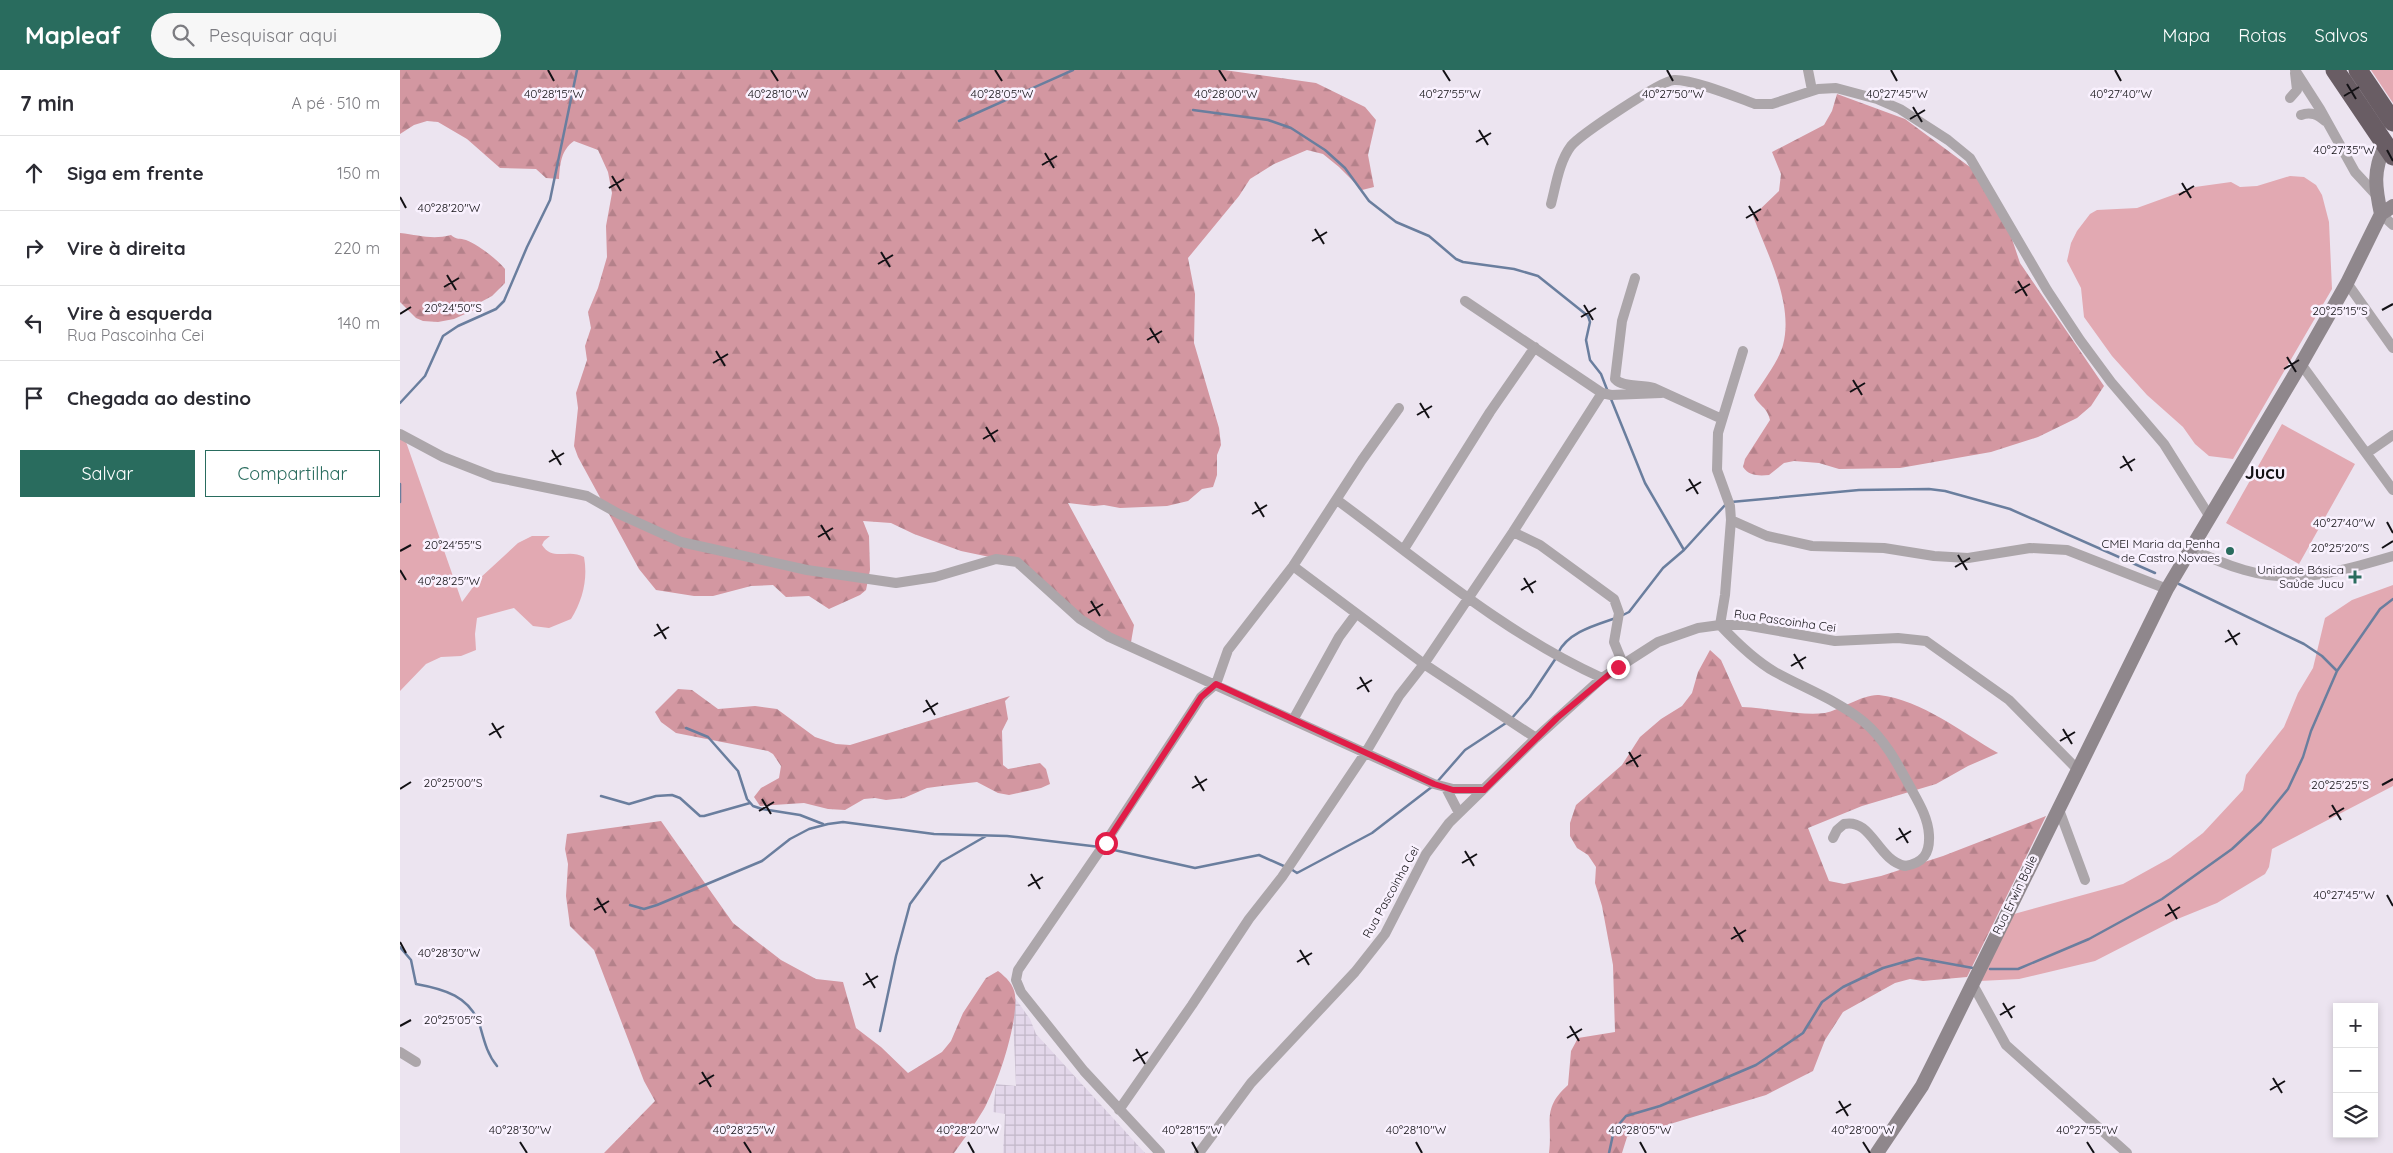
<!DOCTYPE html>
<html lang="pt">
<meta charset="utf-8">
<style>
:root{--surface:#fff;--page:#f7f7f7;--text:#2b2b33;--muted:#7c7c81;--line:#e1e1e2;--accent:#296c5e}
body{margin:0;font-family:Quicksand,sans-serif;background:var(--page);color:var(--text)}
.controls{position:absolute;right:15px;bottom:15px;display:grid;overflow:hidden;border-radius:0px;box-shadow:0 2px 8px #0003}
.controls button{width:45px;height:45px;display:grid;place-items:center;padding:0;border:0;border-bottom:1px solid var(--line);background:var(--surface);color:var(--text);font:25px sans-serif}
.stop{position:absolute;width:15px;height:15px;margin:-11px;border:4px solid #e11d48;border-radius:50%;background:#fff}
.stop.end{background:#e11d48;border-color:#fff;box-shadow:0 1px 5px #0008}
.list{margin:0;padding:0;list-style:none}
h2{display:flex;justify-content:space-between;align-items:center;height:65px;margin:0;padding:0 20px;font-size:21px}
h2 small{font-size:16px;font-weight:400;color:var(--muted)}
.list li{display:grid;grid-template-columns:32px 1fr auto;gap:15px;align-items:center;box-sizing:border-box;height:75px;padding:0 20px;border-top:1px solid var(--line)}
.list b{display:block;font-size:19px;white-space:nowrap}
.list p{margin:0;font-size:16px;white-space:nowrap;color:var(--muted)}
.list em{font-size:16px;font-style:normal;color:var(--muted)}
.actions{display:flex;gap:10px;padding:15px 20px}
.actions a{flex:1;padding:11px 0;border:1px solid var(--accent);border-radius:0px;text-align:center;font-size:18px;color:var(--accent)}
.actions .main{background:var(--accent);color:#fff}
.icon{flex:none;width:28px;height:28px;fill:none;stroke:currentColor;stroke-width:2;stroke-linecap:round;stroke-linejoin:round}
.map{position:relative;flex:none;width:1993px;height:1083px;overflow:hidden}
header{display:flex;align-items:center;gap:30px;box-sizing:border-box;height:70px;padding:0 25px;background:var(--accent);color:#fff}
header strong{font-size:24px}
nav{display:flex;gap:28px;margin-inline-start:auto;font-size:18px}
.search{width:350px;height:45px;background:var(--page);display:flex;align-items:center;gap:12px;box-sizing:border-box;padding:0 18px;border-radius:28px;color:var(--muted);font-size:19px}
main{display:flex}
aside{flex:1;background:var(--surface)}
.map>svg:first-child{display:block}
.industrial{fill:url(#industrial-grid)}
.green{fill:#e2a9b2}
.forest{fill:url(#forest-firs)}
.lines{fill:none;stroke-linecap:round;stroke-linejoin:round}
.stream{stroke:#6a7e9e;stroke-width:2.5}
.street{stroke:#aca6aa;stroke-width:10}
.secondary{stroke:#8f878c;stroke-width:14}
.highway{stroke:#695d64;stroke-width:19}
.route{stroke:#e11d48;stroke-width:6}
.ticks{fill:none;stroke:#131115;stroke-width:2}
.poi-dot{fill:#296c5e;stroke:#f9f1fe;stroke-width:2}
.labels{text-anchor:middle;stroke-width:5;stroke-linejoin:round;paint-order:stroke}
.poi-label{font-size:12px;fill:#131115;stroke:#f9f1fe;text-anchor:end}
.street-label{font-size:12px;fill:#131115;stroke:#f9f1fe}
.district-label{font-size:18px;font-weight:bold;fill:#131115;stroke:#f9f1fe}
.ticks-label{font-size:12px;text-anchor:middle;fill:#131115;stroke:#f9f1fe;stroke-width:5;stroke-linejoin:round;paint-order:stroke}
</style>
<header>
<strong>Mapleaf</strong>
<div class="search"><svg class="icon" aria-label="search" viewBox="0 0 24 24"><circle cx="10" cy="10" r="6"/><path d="M15 15l6 6"/></svg>Pesquisar aqui</div>
<nav><a>Mapa</a><a>Rotas</a><a>Salvos</a></nav>
</header>
<main>
<aside>
<h2>7 min<small>A pé · 510 m</small></h2>
<ul class="list">
<li><svg class="icon" aria-label="ahead" viewBox="0 0 24 24"><path d="M12 20V5M6 11l6-6 6 6"/></svg><div><b>Siga em frente</b></div><em>150 m</em></li>
<li><svg class="icon" aria-label="right" viewBox="0 0 24 24"><path d="M7 20v-9h11M14 6l5 5-5 5"/></svg><div><b>Vire à direita</b></div><em>220 m</em></li>
<li><svg class="icon" aria-label="left" viewBox="0 0 24 24"><path d="M17 20v-9H6M10 6l-5 5 5 5"/></svg><div><b>Vire à esquerda</b><p>Rua Pascoinha Cei</p></div><em>140 m</em></li>
<li><svg class="icon" aria-label="arrive" viewBox="0 0 24 24"><path d="M6 21V4h12l-3 4 3 4H6"/></svg><div><b>Chegada ao destino</b></div></li>
</ul>
<div class="actions"><a class="main">Salvar</a><a>Compartilhar</a></div>
</aside>
<div class="map">
<svg width="1993" height="1083" viewBox="0 0 1993 1083">
<defs>
<pattern id="industrial-grid" width="8" height="8" patternUnits="userSpaceOnUse" patternTransform="scale(1.25)"><rect width="8" height="8" fill="#e3d7ea"/><path d="M0 4h8M4 0v8" fill="none" stroke="#c2b8c8"/></pattern>
<pattern id="forest-firs" width="22" height="20" patternUnits="userSpaceOnUse" patternTransform="scale(1.25)"><rect width="22" height="20" fill="#d397a1"/><path d="M5 1l3.5 6h-7zM16 11l3.5 6h-7z" fill="#b4818a"/></pattern>
</defs>
<rect width="100%" height="100%" fill="#ece4f0"/>
<path class="industrial" d="M612,924L630,949L636,964L745,1083H603L605,1044L593,1042L596,1014L616,1016Z"/>
<path class="green" d="M1971,0H1993V33Z
M1890,106L1904,107L1916,115L1922,125L1929,152L1932,219L1833,389L1809,386L1795,374L1783,357L1747,325L1712,286L1684,247L1681,218L1667,191L1671,173L1677,161L1690,144L1697,140L1737,138L1795,117L1831,112L1840,117L1857,116Z
M1882,354L1955,394L1899,494L1826,453Z
M0,367L5,369L62,532L79,509L118,473L132,466H150L144,471L142,475C153,492 169,478 184,487C188,508 183,530 171,549L149,558L133,556L114,538L77,548L75,564L76,580L61,586L41,587L26,594L0,621Z
M1993,515V716L1872,779L1869,797L1865,804L1817,833L1775,850L1695,891L1619,909L1580,911L1614,844L1723,814L1770,788L1803,763L1843,720L1846,705L1884,657L1898,623L1913,598L1925,548L1952,530Z"/>
<path class="forest" d="M0,0H824L916,13L965,37L976,50L968,85L974,117L962,120L939,97L923,84L907,80L874,94L850,109L839,126L788,188L795,224L794,273L819,358L821,375L817,385V405L813,417L802,419L788,431L767,436L720,438L704,435L694,436L668,433L734,555L731,572L721,577L622,498L604,490L561,481L514,464L491,453L463,451L469,466L470,500L466,520L460,525L429,539L409,526L386,527L373,515L351,516L313,526H294L256,520L239,499L178,387L174,376L178,338L176,323L187,290L185,276L191,258L188,242L198,218L207,187L206,156L212,123L208,102L198,80L174,71C161,80 160,94 159,109L146,108L136,99L100,98L67,69L38,52L27,51L14,55L0,64Z
M1437,24L1505,49L1574,100L1610,163L1620,193L1704,316L1691,336L1677,348L1638,367L1591,382L1500,398L1439,399L1419,393L1394,391L1384,393L1369,405C1359,406 1349,406 1343,397L1345,389L1370,350C1367,336 1358,336 1354,325C1363,312 1379,290 1383,275C1394,234 1367,183 1353,146L1379,121L1381,104L1372,82L1424,55L1432,41Z
M0,163C19,165 32,170 51,165C56,170 60,168 66,170C78,175 96,188 105,199V213L92,226L79,233L76,239L54,249L38,252L23,251L16,248L0,232Z
M1310,580L1321,590L1342,637C1369,638 1400,646 1425,643C1440,640 1463,624 1479,625C1522,630 1561,662 1598,683L1568,696L1536,714L1462,736L1408,758L1429,811L1444,814L1481,806L1543,786L1646,746L1567,907L1523,911L1510,909L1495,913L1443,942L1425,970L1413,1001L1366,1025L1227,1067L1222,1083H1149C1153,1052 1141,1039 1168,1015L1171,981L1178,968L1215,962L1213,895L1202,836L1195,813L1196,797L1188,785L1177,778L1170,766V753L1176,735L1222,695L1240,667L1261,649L1282,636L1292,623L1298,602Z
M278,619L292,620L318,639L355,636L377,639L415,667L436,674L450,675L610,626L605,631L608,649L602,661L603,695L608,699L640,693L646,699L650,714L641,718L609,725L598,723L577,712L542,716L527,718L504,728L486,730L475,728L464,729L445,740L428,739L404,733L360,736L354,727L361,718L379,708L381,696L373,684L368,681L276,663L261,652L255,642Z
M261,751L333,853L381,890L416,909L443,912L456,958L481,977L508,1003L542,982L551,971L563,943L586,908L598,901C606,907 614,915 615,925C618,954 598,1013 584,1039C575,1054 564,1069 554,1083H204L255,1031L244,1011L194,880L170,856L166,826L168,794L165,779L167,764Z"/>
<g class="lines">
<path class="stream" d="M793,40L868,50L891,58L925,80L945,98L969,131L996,152L1029,166L1056,189L1063,192L1114,199L1138,206L1188,246L1190,252L1186,270L1190,290L1201,304L1208,322
M559,51L673,0
M1211,329L1245,413L1284,480
M0,333L25,306L43,266L58,256L96,239L104,231L127,177L150,130L177,0
M0,414V432
M1331,432L1459,420L1529,419L1545,421L1610,439L1755,503
M1779,514L1904,574L1922,586L1937,601
M1221,546L1229,542L1263,498L1284,480L1326,434
M1158,583C1168,562 1196,555 1216,548
M1112,648L1130,627L1156,588
M286,658L308,667L338,701L347,729L353,736L362,739L400,745L423,754
M1037,712L1065,680L1106,653
M201,726L229,734L256,726L272,725L280,728L300,746H304L350,733
M705,778L795,798L859,785L886,797
M891,799L897,803L972,763L1033,716
M230,835L244,839L257,835L362,791L390,769L409,759L428,754L443,752L534,764L607,766L700,777
M0,877L11,890L16,914C44,919 70,926 80,956C84,970 87,984 97,996
M1590,899H1618L1689,869L1762,829L1832,779L1861,752L1888,719L1903,687L1911,661L1937,601L1980,539L1993,529
M480,961L496,886L510,834L541,792L586,766
M1209,1083L1214,1060L1226,1046L1260,1036L1356,995L1403,963L1422,932L1443,917L1483,898L1518,888L1573,898"/>
<path class="street" d="M1408,0L1412,20
M1895,0L1920,39L1955,102L1979,128
M1890,28L1897,20L1895,3
M1901,45C1911,41 1918,45 1925,51
M1151,134C1156,115 1159,92 1171,76C1180,65 1260,11 1274,10C1292,9 1336,27 1355,34H1372L1418,19L1436,18L1477,29L1500,39L1548,70L1570,88L1647,220L1680,270L1711,312L1764,374L1810,447
M1981,144L1993,155
M1235,208L1222,251L1215,309C1223,318 1242,314 1254,318L1322,349
M1947,213L1993,278
M1343,281L1318,363L1317,400L1330,436L1331,450L1325,525L1320,555C1336,572 1354,590 1375,602C1404,618 1439,631 1464,652C1484,669 1496,691 1508,713C1517,730 1528,746 1529,765C1530,784 1523,793 1505,796C1477,790 1472,748 1444,754L1437,760L1433,768
M1901,294L1993,420
M1202,323L1211,325L1261,323
M0,364L43,387L94,407L187,426L219,444L281,472L407,500L496,513L535,507L596,489L617,492L680,549L709,567L1034,714L1053,719H1084
M1967,383L1993,365
M937,430C1020,491 1108,566 1202,608
M1331,450L1367,466L1412,476L1484,478L1534,486L1568,488L1630,478L1667,480L1767,519
M1113,462L1140,475L1214,529L1219,543L1214,572L1223,594
M1790,478C1872,519 1908,511 1993,486
M1004,479L1090,342L1135,277
M893,496L1024,594L1136,668
M893,650L939,567L956,544
M1046,718L1059,743
M1658,737L1685,810
M1572,913L1606,975L1727,1083
M0,982L16,992
M719,1040L792,935L849,849L882,807L966,682L999,626L1024,594L1113,462L1202,323L1065,231
M760,1083L684,1001L621,922L616,910L618,900L705,773L792,641L801,627L816,614L828,580L893,496L962,390L999,338
M799,1083L851,1013L955,902L985,864L1026,784L1049,753L1136,668L1202,608L1258,572L1298,558L1320,555H1345L1435,571L1498,568L1526,571L1609,630L1677,699"/>
<path class="secondary" d="M1981,144C1975,116 1973,101 1985,75
M1477,1083L1522,1016L1534,992L1767,519L1901,294L1947,213L1981,144L1993,136"/>
<path class="highway" d="M1935,0L1993,86
M1958,0L1993,52"/>
</g>
<g class="lines">
<path class="route" d="M706,773L792,641L801,627L816,614L1034,714L1053,720H1084L1157,648L1218,597"/>
</g>
<path class="ticks" d="M148,0L154,11M371,0L378,11M595,0L602,11M819,0L826,11M1043,0L1050,11M1267,0L1273,11M1491,0L1497,11M1715,0L1721,11M1947,14L1956,29M1944,26L1959,17M1513,37L1522,52M1510,49L1525,40M1079,60L1088,75M1076,72L1091,63M1987,80L1993,91M645,83L654,98M642,95L657,86M212,106L221,121M1782,113L1791,128M209,118L224,109M1779,125L1794,116M0,127L6,138M1349,136L1358,151M1346,148L1361,139M915,159L924,174M912,171L927,162M481,182L490,197M478,194L493,185M47,205L56,220M1618,211L1627,226M44,217L59,208M1615,223L1630,214M1184,235L1193,250M1982,240L1993,234M0,244L11,237M1181,247L1196,238M750,258L759,273M747,270L762,261M316,281L325,296M1887,287L1896,302M313,293L328,284M1884,299L1899,290M1453,310L1462,325M1450,322L1465,313M1020,333L1029,348M1017,345L1032,336M586,357L595,372M583,369L598,360M152,380L161,395M1723,386L1732,401M149,392L164,383M1720,398L1735,389M1289,409L1298,424M1286,421L1301,412M855,432L864,447M852,444L867,435M1987,452L1993,463M421,455L430,470M418,467L433,458M1982,478L1993,471M0,481L11,475M1558,485L1567,500M1555,497L1570,488M0,500L6,510M1124,508L1133,523M1121,520L1136,511M691,531L700,546M688,543L703,534M257,554L266,569M1828,560L1837,575M254,566L269,557M1825,572L1840,563M1394,584L1403,599M1391,596L1406,587M960,607L969,622M957,619L972,610M526,630L535,645M523,642L538,633M92,653L101,668M1663,659L1672,674M89,665L104,656M1660,671L1675,662M1229,682L1238,697M1226,694L1241,685M795,706L804,721M1982,715L1993,709M792,718L807,709M0,719L11,712M362,729L371,744M1932,735L1941,750M359,741L374,732M1929,747L1944,738M1499,758L1508,773M1496,770L1511,761M1065,781L1074,796M1062,793L1077,784M631,804L640,819M628,816L643,807M1987,825L1993,836M197,828L206,843M1768,834L1777,849M194,840L209,831M1765,846L1780,837M1334,857L1343,872M1331,869L1346,860M0,872L6,883M900,880L909,895M897,892L912,883M466,903L475,918M463,915L478,906M1603,933L1612,948M1600,945L1615,936M0,956L11,950M1170,956L1179,971M1167,968L1182,959M736,979L745,994M733,991L748,982M302,1002L311,1017M1873,1008L1882,1023M299,1014L314,1005M1870,1020L1885,1011M1439,1031L1448,1046M1436,1043L1451,1034M120,1072L127,1083M344,1072L351,1083M568,1072L574,1083M792,1072L798,1083M1016,1072L1022,1083M1240,1072L1246,1083M1463,1072L1470,1083M1687,1072L1694,1083"/>
<g class="poi-dot">
<circle cx="1830" cy="481" r="5"/>
<path d="M1952.5 499.5h5v5h5v5h-5v5h-5v-5h-5v-5h5z"/>
</g>
<g class="labels">
<g class="poi-label">
<text x="1820" y="478">CMEI Maria da Penha<tspan x="1820" dy="14">de Castro Novaes</tspan></text>
<text x="1944" y="504">Unidade Básica<tspan x="1944" dy="14">Saúde Jucu</tspan></text>
</g>
<g class="street-label">
<text transform="translate(1385 551) rotate(8)" y="4">Rua Pascoinha Cei</text>
<text transform="translate(991 822) rotate(-61)" y="4">Rua Pascoinha Cei</text>
<text transform="translate(1615 825) rotate(-64)" y="4">Rua Erwin Balle</text>
</g>
<g class="district-label">
<text x="1865" y="409">Jucu</text>
</g>
</g>
<g class="ticks-label">
<text x="154" y="28">40°28'15"W</text>
<text x="378" y="28">40°28'10"W</text>
<text x="602" y="28">40°28'05"W</text>
<text x="826" y="28">40°28'00"W</text>
<text x="1050" y="28">40°27'55"W</text>
<text x="1273" y="28">40°27'50"W</text>
<text x="1497" y="28">40°27'45"W</text>
<text x="1721" y="28">40°27'40"W</text>
<text x="1944" y="84">40°27'35"W</text>
<text x="49" y="142">40°28'20"W</text>
<text x="53" y="242">20°24'50"S</text>
<text x="1940" y="245">20°25'15"S</text>
<text x="1944" y="457">40°27'40"W</text>
<text x="53" y="479">20°24'55"S</text>
<text x="1940" y="482">20°25'20"S</text>
<text x="49" y="515">40°28'25"W</text>
<text x="53" y="717">20°25'00"S</text>
<text x="1940" y="719">20°25'25"S</text>
<text x="1944" y="829">40°27'45"W</text>
<text x="49" y="887">40°28'30"W</text>
<text x="53" y="954">20°25'05"S</text>
<text x="120" y="1064">40°28'30"W</text>
<text x="344" y="1064">40°28'25"W</text>
<text x="568" y="1064">40°28'20"W</text>
<text x="792" y="1064">40°28'15"W</text>
<text x="1016" y="1064">40°28'10"W</text>
<text x="1240" y="1064">40°28'05"W</text>
<text x="1463" y="1064">40°28'00"W</text>
<text x="1687" y="1064">40°27'55"W</text>
</g>
</svg>
<div class="controls">
<button>+</button>
<button>−</button>
<button><svg class="icon" aria-label="layers" viewBox="0 0 24 24"><path d="M12 4l9 5-9 5-9-5zM3 14l9 5 9-5"/></svg></button>
</div>
<div class="stop" style="left:706px;top:773px"></div>
<div class="stop end" style="left:1218px;top:597px"></div>
</div>
</main>
